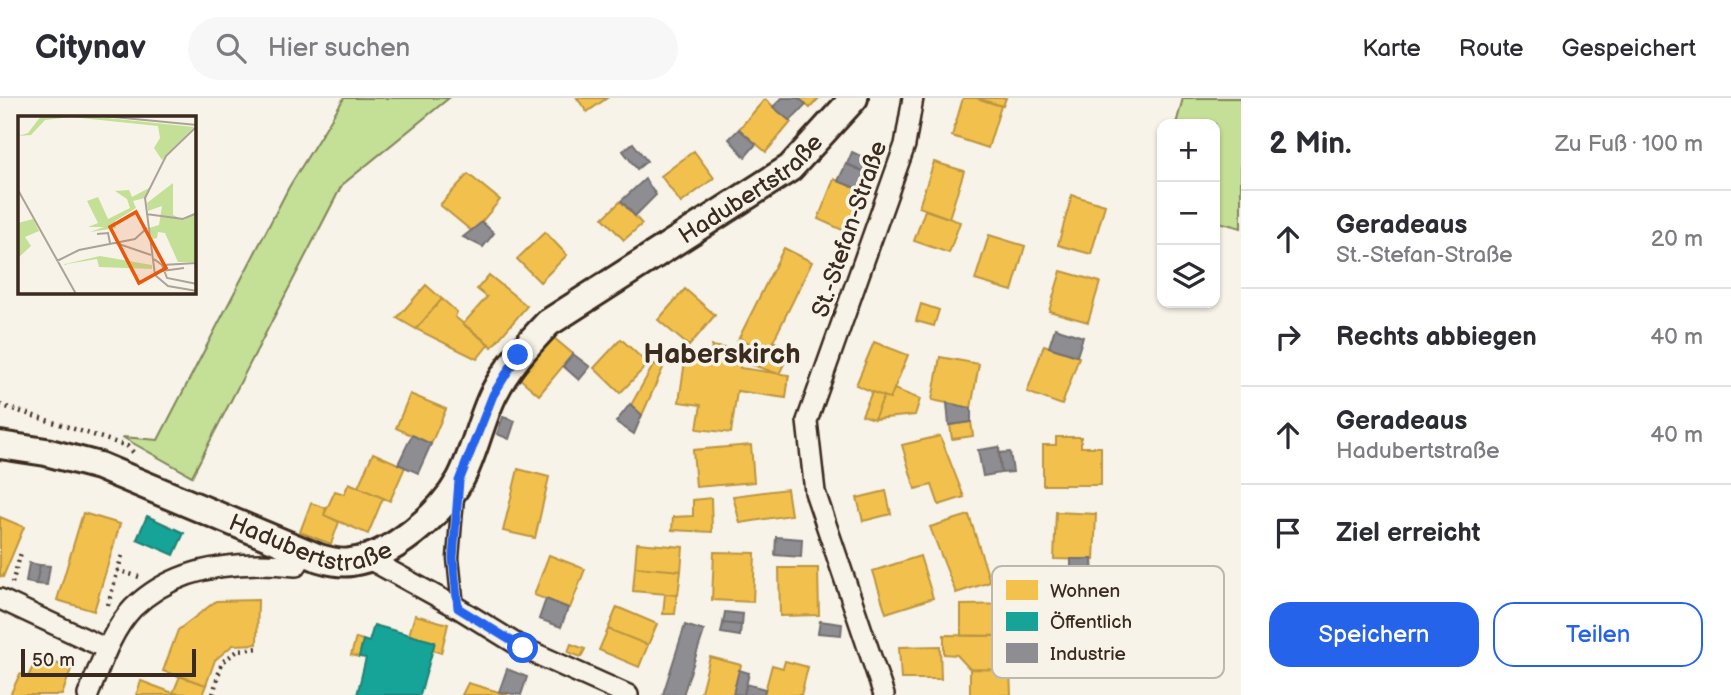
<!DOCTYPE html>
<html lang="de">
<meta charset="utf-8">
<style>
:root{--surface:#fff;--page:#f7f7f7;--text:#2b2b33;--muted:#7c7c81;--line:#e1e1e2;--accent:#2563eb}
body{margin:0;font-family:"Balsamiq Sans",sans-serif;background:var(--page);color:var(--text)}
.controls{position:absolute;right:21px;top:21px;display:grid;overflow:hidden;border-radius:14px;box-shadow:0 2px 5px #0004}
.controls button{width:63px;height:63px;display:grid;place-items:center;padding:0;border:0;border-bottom:2px solid var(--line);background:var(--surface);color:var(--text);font:35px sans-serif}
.scale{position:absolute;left:21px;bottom:18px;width:175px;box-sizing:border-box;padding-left:7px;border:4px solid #3b2a1e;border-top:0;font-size:19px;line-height:24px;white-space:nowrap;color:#3b2a1e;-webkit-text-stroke:5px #f7f3e8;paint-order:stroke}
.stop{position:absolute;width:21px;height:21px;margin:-16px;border:5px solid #2563eb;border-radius:50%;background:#fff}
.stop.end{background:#2563eb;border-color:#fff;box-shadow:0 2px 7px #0008}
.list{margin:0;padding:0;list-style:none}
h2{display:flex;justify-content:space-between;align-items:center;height:91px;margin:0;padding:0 28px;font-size:30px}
h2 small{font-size:23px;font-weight:400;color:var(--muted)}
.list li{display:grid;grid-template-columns:46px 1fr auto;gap:21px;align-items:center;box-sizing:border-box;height:98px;padding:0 28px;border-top:2px solid var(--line)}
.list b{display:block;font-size:26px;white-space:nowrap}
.list p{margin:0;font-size:23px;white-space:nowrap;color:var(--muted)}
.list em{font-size:23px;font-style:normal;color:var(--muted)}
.actions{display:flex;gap:14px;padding:21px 28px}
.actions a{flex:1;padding:16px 0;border:2px solid var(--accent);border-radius:21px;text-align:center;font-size:24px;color:var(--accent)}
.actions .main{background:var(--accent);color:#fff}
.icon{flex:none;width:38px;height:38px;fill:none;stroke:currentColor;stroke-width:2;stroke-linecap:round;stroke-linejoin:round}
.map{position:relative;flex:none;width:1241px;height:597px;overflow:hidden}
header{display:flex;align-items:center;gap:42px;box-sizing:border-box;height:98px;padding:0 35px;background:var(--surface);border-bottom:2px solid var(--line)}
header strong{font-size:33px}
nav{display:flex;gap:38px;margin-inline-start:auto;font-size:24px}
.search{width:490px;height:63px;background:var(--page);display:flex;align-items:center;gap:18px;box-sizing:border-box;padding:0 24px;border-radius:38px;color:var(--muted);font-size:26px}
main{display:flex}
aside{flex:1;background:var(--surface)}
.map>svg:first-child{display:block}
.green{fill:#c4df96;stroke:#80845a;stroke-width:2}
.homes{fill:#f2c14e;stroke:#bb9440;stroke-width:2}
.public{fill:#17a398;stroke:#227f73;stroke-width:2}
.industry{fill:#8d8d92;stroke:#746f6f;stroke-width:2}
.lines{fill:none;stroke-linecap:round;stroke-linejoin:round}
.lane-casing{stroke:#3b2a1e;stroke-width:15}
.street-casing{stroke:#3b2a1e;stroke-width:24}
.secondary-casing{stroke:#3b2a1e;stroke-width:32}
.path{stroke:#3b2a1e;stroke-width:4.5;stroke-dasharray:2 5;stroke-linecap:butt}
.lane{stroke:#f7f3e8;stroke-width:10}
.street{stroke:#f7f3e8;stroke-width:19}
.secondary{stroke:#f7f3e8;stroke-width:26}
.route{stroke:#2563eb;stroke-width:9}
.labels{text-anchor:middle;stroke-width:7;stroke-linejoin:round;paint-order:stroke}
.street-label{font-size:24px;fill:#3b2a1e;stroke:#f7f3e8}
.quarter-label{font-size:28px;font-weight:bold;fill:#3b2a1e;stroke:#f7f3e8}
.inset-road{fill:none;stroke:#aca397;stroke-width:2}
.view{fill:#e8590c;fill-opacity:0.15;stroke:#e8590c;stroke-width:3.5}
.inset-edge{fill:none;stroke:#3b2a1e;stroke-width:3.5}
.key{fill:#f7f3e8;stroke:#bfb7ab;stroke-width:2}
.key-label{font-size:19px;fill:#3b2a1e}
</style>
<header>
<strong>Citynav</strong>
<div class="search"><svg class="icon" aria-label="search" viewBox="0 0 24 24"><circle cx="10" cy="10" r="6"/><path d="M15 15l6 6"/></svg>Hier suchen</div>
<nav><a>Karte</a><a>Route</a><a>Gespeichert</a></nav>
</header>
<main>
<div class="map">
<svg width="1241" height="597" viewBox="0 0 1241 597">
<rect width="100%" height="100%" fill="#f7f3e8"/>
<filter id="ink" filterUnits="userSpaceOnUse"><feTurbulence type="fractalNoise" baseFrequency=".0143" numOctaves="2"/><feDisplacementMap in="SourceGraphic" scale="14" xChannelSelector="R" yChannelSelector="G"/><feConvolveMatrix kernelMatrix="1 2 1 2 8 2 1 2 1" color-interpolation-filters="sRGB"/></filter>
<g filter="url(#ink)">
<path class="green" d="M344,0H449L342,87L192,378L122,339L158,342L289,89Z
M1183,0H1241V130L1215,123V26H1176Z"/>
<path class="homes" d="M577,0H607L587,14Z
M798,0H819L810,10Z
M963,0H976L1001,8L988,50L952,38Z
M976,0H1006L1003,8Z
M765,1L791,24L766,54L739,31Z
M694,53L714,80L681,105L661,78Z
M934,64L964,73L949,120L919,109Z
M468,76L500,102L473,134L440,107Z
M834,81L866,95L849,135L818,121Z
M1072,97L1105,107L1091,156L1058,147Z
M621,103L642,126L624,142L603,120Z
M925,112L960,124L949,155L914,143Z
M545,134L567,157L540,184L517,161Z
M989,137L1025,148L1012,193L975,182Z
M784,150L812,164L768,254L739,240Z
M1061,173L1100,184L1088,224L1049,213Z
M489,177L527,208L492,249L463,226L487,199L477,191Z
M426,187L442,201L416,231L397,220Z
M685,191L715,217L689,248L658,222Z
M442,201L457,214L455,219L489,246L477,261L416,231Z
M921,206L939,212L934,228L916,223Z
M554,240L573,256L539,297L518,279Z
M739,240L768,254L773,243L791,252L779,276L741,263L742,253L734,251Z
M621,241L648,266L620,295L594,270Z
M874,244L908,257L890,301L856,287Z
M1044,247L1079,259L1062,307L1027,294Z
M712,248L742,253L740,270L789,277L786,300L737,293L731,335L697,331L701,307L679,304L685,263L709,266Z
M940,259L979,266L971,310L932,302Z
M654,266L663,270L642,317L631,307Z
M894,291L920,301L915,317L874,321L884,298L890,301Z
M872,294L884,298L874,321L862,317Z
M410,296L446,311L431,346L396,330Z
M971,324L973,338L952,341L950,327Z
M940,338L964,399L939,407L932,387L915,391L902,347Z
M1056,339H1081V349H1101V387H1043V347H1056Z
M751,347L754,384L696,389L693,352Z
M373,355L405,369L390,403L358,389Z
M518,371L549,379L535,440L503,433Z
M349,385L383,400L368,436L324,417L335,393L344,396Z
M787,391L791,417L740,425L733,398Z
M886,393L891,416L863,423L857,400Z
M711,400L712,434L672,432L673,419L693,418V402Z
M311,405L326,410L324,417L339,424L331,446L300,434Z
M1056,414L1096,416L1094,462L1054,461Z
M83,415L120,426L94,513L57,502Z
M969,417L990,484L956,495L930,429Z
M0,419L24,429L3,479L0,478Z
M637,445L683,449L681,473L635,469Z
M714,454L755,455L753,504L712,502Z
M549,457L585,471L570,510L534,497Z
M920,458L933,500L886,515L873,473Z
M635,469L681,473L678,497L633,493Z
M779,470H818L819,517L780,518Z
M665,496L677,497L675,516H663Z
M258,502L257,546L233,547L215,562L206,587L163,573L178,532L216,503Z
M1014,506V511H1053V532L1015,533L1014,538H961V507Z
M617,509L657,526L648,547L608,531Z
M415,517L448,526L441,555L432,552L435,544L409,537Z
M608,531L648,547L639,569L599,552Z
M944,537L1007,538V572L970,571L957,557L944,556Z
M356,540L363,542L359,559L351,557Z
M571,546L585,551L581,559L568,554Z
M940,548L941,581H901L899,549Z
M38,558L71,571L62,597H10L20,576L28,579Z
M710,559L741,567L733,597H700Z
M785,563L808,569L801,597H764L772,567L783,570Z
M970,571L1010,572L1011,597H970Z
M180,578L206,587L202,597L173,595Z
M141,583L173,595L179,597H136Z
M468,585L499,594L508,597H462Z"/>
<path class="public" d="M147,418L184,435L174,457L137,441Z
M374,527L435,544L420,597H357L366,560L359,559L363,542L369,544Z"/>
<path class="industry" d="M782,0H798L806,6L790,23L773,9Z
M739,31L756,46L745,59L729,41Z
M633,45L647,63L637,71L623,53Z
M852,54L873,64L868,75L847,66Z
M846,66L870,76L863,93L838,83Z
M645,81L656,97L635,118L621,103Z
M482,124L494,135L483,149L463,139Z
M1055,230L1083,239L1077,258L1049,249Z
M573,256L590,269L579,282L563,268Z
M947,305L971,310V324L949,327Z
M630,306L642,317L634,336L616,324Z
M503,319L515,323L509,341L497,336Z
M412,337L431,346L418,375L398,366Z
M999,349L1001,375L983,378L978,352Z
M1010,354L1013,374L1001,375L999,355Z
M776,439L802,441L801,459L775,457Z
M1071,461H1092L1093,480H1071Z
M29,465L40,467L36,486L26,484Z
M40,467L50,468L47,487L36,486Z
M546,501L568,510L561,529L539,521Z
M725,514L743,516L742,527L723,525Z
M820,523L842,526L841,537L818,535Z
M723,525L741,527L740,538L721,535Z
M685,527L704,533L683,597H666L663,596Z
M507,571L527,579L521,597L499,594Z
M739,572L749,575L744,597L733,596Z
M746,586L765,591L764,597H744Z"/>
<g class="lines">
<defs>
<path id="lane" d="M458,399L453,460L458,509"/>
<path id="street" d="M367,460L458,510L523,550L628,597
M0,501L107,551
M88,597C100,568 111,533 133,510C177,467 239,462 296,468L305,455
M884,597L815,394L807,323L905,47L913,0"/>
<g id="secondary">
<path id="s1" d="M0,347L46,354L99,368L319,460C329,463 341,466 351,464C391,459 441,416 460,382C474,356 480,324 493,297C507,269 527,247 548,225L790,70L854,0"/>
</g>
</defs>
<use href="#lane" class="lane-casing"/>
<use href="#street" class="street-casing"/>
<use href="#secondary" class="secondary-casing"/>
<path class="path" d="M0,307L127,348L134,355
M117,472L139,479
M12,485L21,455
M108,507L123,454
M213,596L222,564L239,552L259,550"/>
<use href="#lane" class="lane"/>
<use href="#street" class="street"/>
<use href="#secondary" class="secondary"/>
</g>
</g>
<g class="lines" filter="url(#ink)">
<path class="route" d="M518,257L493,297L459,383L453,460L458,510L523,550"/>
</g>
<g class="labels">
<g class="street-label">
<text dy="8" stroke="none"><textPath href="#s1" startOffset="938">Hadubertstraße</textPath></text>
<text transform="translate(849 131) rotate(-71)" y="8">St.-Stefan-Straße</text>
<text dy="8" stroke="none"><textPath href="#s1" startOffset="329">Hadubertstraße</textPath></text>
</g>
<g class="quarter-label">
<text x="722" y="265">Haberskirch</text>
</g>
</g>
<g transform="translate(18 18)">
<rect width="178" height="178" fill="#f7f3e8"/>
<path d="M23,0H70L176,11L144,44L136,32L142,22L140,10L53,1L27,4L13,19L0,20L10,17ZM155,67V99L166,104L178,97V146H160L147,117L140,116L139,122L134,123L131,112L141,109L144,90L130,95L129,87ZM131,72L127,82L115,85L118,92L97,105L98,112L72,116L86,111H70L80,107L69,85L80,81L90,103L112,92L109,83L97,75L111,74L114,81ZM15,103L21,115L7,121L13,130L0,142V107ZM82,140L134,149V153L81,151L79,143L43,149Z" fill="#c4df96"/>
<path class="inset-road" d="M85,0L179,9M177,12L148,40L127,82L137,159L150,170L179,175M0,74L58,178M128,98L165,103L179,97M79,118L90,117L92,127M98,127L133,139M136,143L144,149L179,147M39,145L61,134L117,123L129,112M144,149L149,162L179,168M144,155L166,152"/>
<path class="view" d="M118,96L148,152L121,167L92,111Z"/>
<rect width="178" height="178" class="inset-edge"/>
</g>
<rect x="992" y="468" width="232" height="112" rx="10" class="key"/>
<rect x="1006" y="482" width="32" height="20" fill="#f2c14e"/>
<rect x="1006" y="514" width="32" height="19" fill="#17a398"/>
<rect x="1006" y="545" width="32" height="20" fill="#8d8d92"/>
<g class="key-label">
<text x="1050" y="499">Wohnen</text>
<text x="1050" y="530">Öffentlich</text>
<text x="1050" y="562">Industrie</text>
</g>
</svg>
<div class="controls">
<button>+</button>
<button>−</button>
<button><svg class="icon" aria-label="layers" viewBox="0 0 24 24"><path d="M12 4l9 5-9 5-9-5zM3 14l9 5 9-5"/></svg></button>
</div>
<div class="scale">50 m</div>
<div class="stop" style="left:523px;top:550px"></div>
<div class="stop end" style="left:518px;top:257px"></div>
</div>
<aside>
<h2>2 Min.<small>Zu Fuß · 100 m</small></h2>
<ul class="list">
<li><svg class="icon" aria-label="ahead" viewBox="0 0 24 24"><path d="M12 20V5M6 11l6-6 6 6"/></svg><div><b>Geradeaus</b><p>St.-Stefan-Straße</p></div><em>20 m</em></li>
<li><svg class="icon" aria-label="right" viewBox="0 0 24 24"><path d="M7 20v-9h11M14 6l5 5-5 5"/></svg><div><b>Rechts abbiegen</b></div><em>40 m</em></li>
<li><svg class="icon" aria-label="ahead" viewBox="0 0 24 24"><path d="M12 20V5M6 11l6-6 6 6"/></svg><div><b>Geradeaus</b><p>Hadubertstraße</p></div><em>40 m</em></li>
<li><svg class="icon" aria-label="arrive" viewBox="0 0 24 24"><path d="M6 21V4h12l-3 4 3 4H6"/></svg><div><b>Ziel erreicht</b></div></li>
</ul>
<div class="actions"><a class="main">Speichern</a><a>Teilen</a></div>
</aside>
</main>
